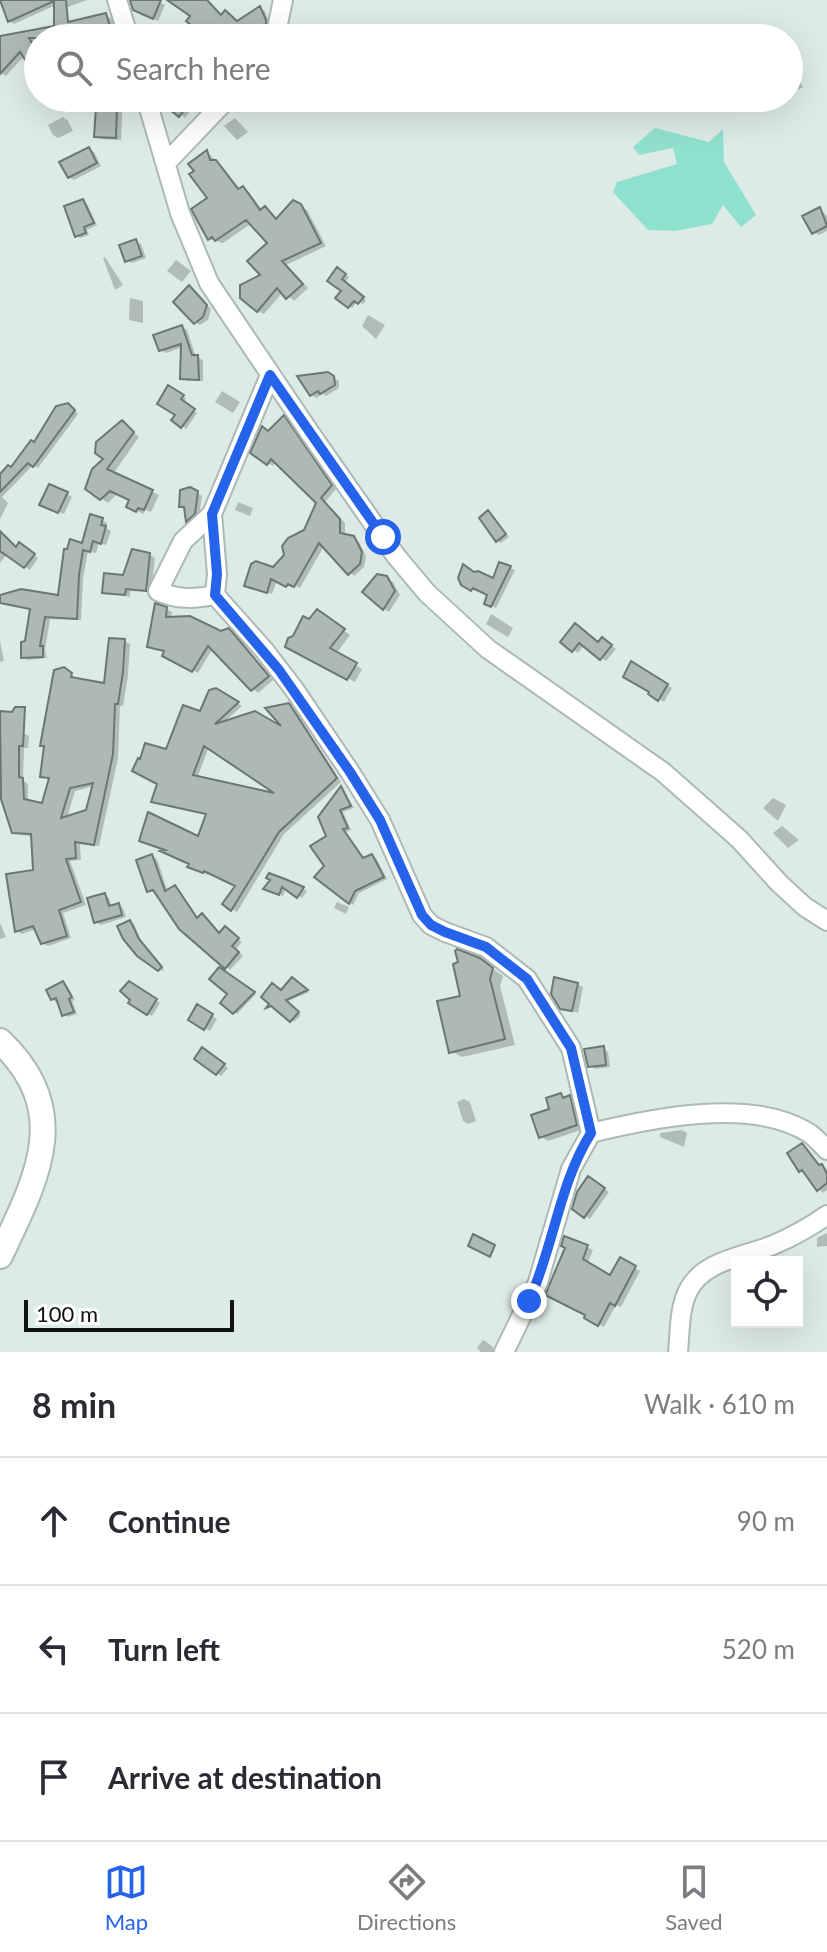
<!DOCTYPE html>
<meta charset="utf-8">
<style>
:root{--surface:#fff;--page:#f2f2f3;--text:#2b2b33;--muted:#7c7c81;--line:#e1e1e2;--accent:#2563eb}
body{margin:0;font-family:Lato,sans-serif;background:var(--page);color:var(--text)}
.controls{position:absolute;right:24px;bottom:24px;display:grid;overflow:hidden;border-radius:0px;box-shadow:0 8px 32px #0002}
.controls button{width:72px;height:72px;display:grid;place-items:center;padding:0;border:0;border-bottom:2px solid var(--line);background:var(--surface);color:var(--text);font:40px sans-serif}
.scale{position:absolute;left:24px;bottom:20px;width:210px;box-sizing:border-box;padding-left:8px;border:4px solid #0f1413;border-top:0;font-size:22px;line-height:28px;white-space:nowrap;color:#0f1413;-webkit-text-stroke:6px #fff;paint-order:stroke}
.stop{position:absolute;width:24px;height:24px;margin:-18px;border:6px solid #2563eb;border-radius:50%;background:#fff}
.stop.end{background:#2563eb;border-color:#fff;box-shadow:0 2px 8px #0008}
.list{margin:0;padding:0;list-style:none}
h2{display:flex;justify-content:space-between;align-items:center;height:104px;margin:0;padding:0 32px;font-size:34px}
h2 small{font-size:26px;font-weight:400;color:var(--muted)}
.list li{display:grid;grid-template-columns:52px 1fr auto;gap:24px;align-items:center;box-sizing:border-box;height:128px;padding:0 32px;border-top:2px solid var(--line)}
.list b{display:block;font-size:30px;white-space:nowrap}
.list em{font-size:26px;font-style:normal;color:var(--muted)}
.icon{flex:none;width:44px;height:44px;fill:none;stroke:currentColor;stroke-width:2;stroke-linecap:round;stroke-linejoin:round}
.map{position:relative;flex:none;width:827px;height:1352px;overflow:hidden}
.search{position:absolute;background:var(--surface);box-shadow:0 8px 32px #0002;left:24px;right:24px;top:24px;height:88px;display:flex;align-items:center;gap:20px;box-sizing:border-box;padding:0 28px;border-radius:44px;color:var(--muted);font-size:30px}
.sheet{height:488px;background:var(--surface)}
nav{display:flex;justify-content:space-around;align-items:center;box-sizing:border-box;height:112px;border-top:2px solid var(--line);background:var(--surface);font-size:22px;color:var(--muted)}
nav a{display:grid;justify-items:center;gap:4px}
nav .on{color:var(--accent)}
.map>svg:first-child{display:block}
.green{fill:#90e0ce}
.shadow{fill:#0003;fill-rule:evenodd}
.building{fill:#acb9b6;stroke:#6a7773;stroke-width:2;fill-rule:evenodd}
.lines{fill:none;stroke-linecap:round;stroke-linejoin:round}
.minor-casing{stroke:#acb9b6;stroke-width:22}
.highway-casing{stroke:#acb9b6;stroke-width:28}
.minor{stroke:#fff;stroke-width:18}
.highway{stroke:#fff;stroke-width:24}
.route{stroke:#2563eb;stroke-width:10}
</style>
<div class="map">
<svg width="827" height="1352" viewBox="0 0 827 1352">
<rect width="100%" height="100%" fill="#ddebe7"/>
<path class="green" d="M655,128L709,142L723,129L724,162L756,215L741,227L723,205L712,224L675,231L648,230L613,192L617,182L677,164L673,148L639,155L633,147Z"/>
<path class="shadow" d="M1,0H87L60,10L56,5L14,24L9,21Z
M132,0H155L165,5L158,21L140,12Z
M181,0H207L223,16L231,15L239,22L260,8L265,11L270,27L257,38H207L189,21L193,16Z
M106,16L112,19L117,36L38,38V76L25,55L6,76L0,72V41Z
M789,66L803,87L789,94Z
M54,98H123L121,140L102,139L96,136L98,102H86L62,110L56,106Z
M163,98H199L197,101L203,105L199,111L193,107L185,118Z
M63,117L68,121L73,131L58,138L53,135L48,125Z
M235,118L248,132L237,140L224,126Z
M89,149L94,152L101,166L74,180L69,177Z
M207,152L222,166L241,190L243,188L249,192L263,211L265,209L271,212L278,220L293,202L307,210L326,246L286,265L308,288L294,301L283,292L264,314L258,311L270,243L252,223L223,243L209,239Z
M83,202L87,204L97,225L87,230L89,235L81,238L77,236Z
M820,209L827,216V231L819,235L814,232Z
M135,241L141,244L146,258L132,263L127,260Z
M105,257L123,285L115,290L103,258Z
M176,260L191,271L182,282L167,271Z
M338,270L349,277L345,283L366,300L363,304L358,301L352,308L349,306Z
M190,288L211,309L208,320L200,325L195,322Z
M130,298L143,301V323L129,320Z
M368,315L385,325L376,339L362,326Z
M182,327L187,330L196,357L203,360V381H187L182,378L183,347L166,353L160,350Z
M327,374L339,381V388L326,396L323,394L316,398L311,395Z
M169,388L186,398L183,403L197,413L186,429L174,420L178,415Z
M222,391L240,402L233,413L215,402Z
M72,408L78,414L38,468L33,465L2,497L8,503L0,519V475L12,469Z
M284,418L289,420L336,489L325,502L345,523V536L359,542L366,556L364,567L354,576L324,546L300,588L294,585L292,588L277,580L272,594L252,588L274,569L306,531L319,502L276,461L273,466L253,453Z
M122,422L139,437L113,474L159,495L151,512L145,510L143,514L128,506L131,500L118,493L108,503L88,489L106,459Z
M190,489L202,496L199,516L192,523L188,521L187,509L181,506Z
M67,494L72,497L64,514L47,507Z
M238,502L253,508L250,516L235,510Z
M488,513L509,537L501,543L497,540Z
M102,520L107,523L106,528L111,531L106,545L99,543L96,553L88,551L83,578L81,620L50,619L45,650L47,658L28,660L23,657L32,610L0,603V597H59L83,545Z
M0,537L7,538L17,548H25L38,558L30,570L7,554L0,563Z
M150,555L155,558L151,592L130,591V597L104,592Z
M510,568L515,570L496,608L486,603L489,595L478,589L477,592L463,584L474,574L494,581Z
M387,578L393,582L400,595L389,612L384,609Z
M166,609L172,612L171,619L221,633L229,631L234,634L273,680L258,693L213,648L198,673L164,655L166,652L155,649Z
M491,614L513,628L508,637L486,624Z
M324,615L350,635L336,654L362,669L355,682L288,646L310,622Z
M0,641L4,661L0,662Z
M124,641L130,644L128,676L123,706H120L118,758L99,846L80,844L81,860L70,861L86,905L63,913L71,938L48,946L42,943L36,929L22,934L16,931L35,872L33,836L20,835L14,832L0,783V764H4L2,742H0V713L10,714L23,733L29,736L28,748H24L23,781L28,784V802L43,805L51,780L42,776L45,747L42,745L70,673L76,680L106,686ZM94,786L87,812L67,818L75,791Z
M563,642H607L616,649L606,661L584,645L578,653Z
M632,664L672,688L664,702L651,694L652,691Z
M216,690L242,706L223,723L289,733L288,705L294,708L341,782L284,834L237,912L225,904L238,885L209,872L208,875L195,869L199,839L207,815L154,801L167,752L201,713ZM209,747L283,797L197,778Z
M342,789L354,808L343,812L351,830L346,832L365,859L372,856L376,858L387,879L359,893L353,905L317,877L327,866L328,836Z
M773,798L786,805L778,821L763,808Z
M782,826L799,840L788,848L773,833Z
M152,856L157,859L168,892L175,887L179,890L199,919L203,916L221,934L229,932L242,942L236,949L243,956L230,970L157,893L149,891Z
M273,880L303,889L307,891L302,898L286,888L283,896L270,891Z
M105,896L109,898L112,907L119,906L123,908L126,917L101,925L96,922Z
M337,902L349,907L346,914L334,908Z
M130,922L134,924L142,943L164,970L163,971L138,954Z
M0,923L6,937L0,939Z
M479,959L503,976L500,986L515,1045L462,1057L451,1051L463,997Z
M219,969L256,994L237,1014L234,1012L230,993Z
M295,981L309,992L286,1002L301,1015L294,1022L275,1006L269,1007Z
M63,983L67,986L75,1000L72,1001L77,1014L68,1017L53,999Z
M129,983L160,1003L152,1016L131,1002L132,999Z
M577,984L583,987L578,1013L562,1007Z
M198,1007L217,1019L210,1031L191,1019Z
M603,1049L608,1052L610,1067L595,1069L590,1066Z
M206,1051L228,1068L221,1076L196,1058Z
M561,1095L577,1102L584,1129L548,1141L540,1136Z
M464,1099L470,1102L476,1121L468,1124L463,1121L457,1102Z
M682,1130L687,1133L684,1147L660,1137V1133Z
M802,1145L821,1166L827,1169V1190L823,1193L801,1171Z
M589,1178L609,1192L590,1219L574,1209Z
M827,1233V1246L817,1247V1238Z
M565,1238L593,1250L587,1264L611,1278L621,1260L640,1271L621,1307L616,1305L604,1327L586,1317Z
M483,1340L488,1343L498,1352H481L477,1348Z"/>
<path class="building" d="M0,0H66L68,22L106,13L112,34L97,38H29L38,54V80L20,52L0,74V36L54,26V1L8,22Z
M130,0H161L153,19L133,10Z
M167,0H207L221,15L225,10L237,21L260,6L266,20V24L248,38H207L186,21L190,16Z
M159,98H193L179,117L160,102Z
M96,107L117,108L116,138L94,137Z
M89,147L97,163L68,178L59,162Z
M207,150L210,160H216L238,189L243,186L260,210L265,206L276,219L293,200L301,204L321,243L282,261L303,284L286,299L277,288L257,312L240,298V285L260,275L247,261L267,243L246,220L215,241L212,237L208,240L191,209L207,198L189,174L194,171L188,164Z
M83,199L94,223L84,227L86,233L75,237L64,206Z
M820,207L827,226L812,234L802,216Z
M136,239L142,256L125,262L119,245Z
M337,267L346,274L342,279L364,297L358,304L354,301L348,308L335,298L341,291L327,281Z
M189,285L207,305L203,317L194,324L173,302Z
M182,325L192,355H198L199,380L180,379L181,344L159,351L153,335Z
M328,372L334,376L335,385L320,394L318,391L310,396L297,376Z
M168,385L184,395L181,399L195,409L181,428L171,420L175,415L157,404Z
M68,403L75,410L33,467L28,463L0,492V474L8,465L11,467L31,440L34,442L56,406Z
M284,415L332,485L321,498L340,519V533L354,536L362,552L360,564L348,575L319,543L294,587L288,584L286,587L271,579L267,593L244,586L251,564L256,561L273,567L284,555L282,546L288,538L304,530L316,503L271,459L267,465L250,453L262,426L268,431Z
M122,420L134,432L107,469L153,490L144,510L138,508L136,512L126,507L129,500L110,491L100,500L85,489L92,469L103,459L95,453L96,442Z
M49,484L68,492L58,513L39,505Z
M190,487L198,491L195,514L186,522L184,507H179L180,490Z
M488,510L506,534L496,542L479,518Z
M90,514L103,518L101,525L106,526L101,544L93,541L90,552L83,550L79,575L77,619L45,617L40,646H43V657L21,658V642L25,641L30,609L0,603V595L21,589L58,595L64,549H67L70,539L82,543Z
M0,531L16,547L19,542L35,554L24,568L0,551Z
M132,549L150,553L146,591L126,589L125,595L102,593L104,573L123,575Z
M499,562L511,566L491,607L484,604L487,595L473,588L471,591L461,585L458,578L463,564L474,572L478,571L493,578Z
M377,574L387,576L395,591L383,610L362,592Z
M155,603L167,607L166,617L190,616L221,631L229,628L269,676L251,691L208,646L192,672L162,656L164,651L147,647Z
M317,609L345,629L330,648L357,663L347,680L285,647L288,638L293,636L303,616L309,619Z
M575,623L598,642L602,637L612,645L600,660L579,643L572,652L560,642Z
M109,638L125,639L123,672L118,704H115L113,754L94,845L75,842L76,858L66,859L81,902L59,910L67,936L41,944L33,926L15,932L6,874L33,870L31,834L12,833L1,799L0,711L12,712L15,707H25L23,746H19V777L23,778L24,799L42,803L49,778L40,777L44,746H40L54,670L64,667L72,673L71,677L104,683ZM93,783L86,810L61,818L70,788Z
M631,661L668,684L658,701L648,694L649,692L623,677Z
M216,688L239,702L215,724L255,711L281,726L265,708L289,703L337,778L279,832L231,911L222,904L235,886L204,871L203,873L187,867L189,864L160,851L165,850L139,841L148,812L198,836L206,814L151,802L157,784L132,771L138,758L140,759L145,743L166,749L183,705L200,711L209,690ZM204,746L274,793L193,775Z
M341,786L351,806L340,810L348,828L343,829L363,858L372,854L384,877L355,891L349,904L314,877L324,866L310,846L326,836L318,817Z
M152,854L165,891L175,885L197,918L202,913L219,933L225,926L239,938L232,946L239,952L225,969L179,929L153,890L147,892L136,860Z
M269,873L285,879L304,887L297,898L282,887L279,895L263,889L270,880L266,878Z
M105,893L109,906L119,903L122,915L94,923L87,898Z
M130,920L139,939L162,967L158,971L137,956L123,939L117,926Z
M457,949L480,958L493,968L490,979L505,1039L449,1053L437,1001L460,996L453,964L458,962L455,951Z
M219,967L255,992L233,1014L220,1003L227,994L209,979Z
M292,977L308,990L286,1000L299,1012L290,1022L271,1006L266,1008L269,1004L261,997L272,983L281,990Z
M554,977L578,983L572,1011L560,1009L551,994Z
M63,981L72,997L69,999L74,1012L62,1016L56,998L51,1000L46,990Z
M129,981L157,999L147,1015L128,1003L130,1000L120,991Z
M197,1004L213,1014L204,1030L188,1020Z
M604,1046L606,1065L588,1067L584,1049Z
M202,1047L225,1064L216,1075L194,1059Z
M561,1093L563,1098L570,1095L577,1125L539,1138L531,1115L549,1109L546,1098Z
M802,1143L819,1165L822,1164L827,1174V1183L817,1191L802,1170L799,1172L787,1153Z
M588,1176L605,1188L584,1218L572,1209L577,1192Z
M473,1234L495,1245L490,1257L468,1246Z
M564,1236L588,1245L583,1259L610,1275L620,1257L636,1266L615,1306L610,1303L598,1326L584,1318L585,1315L545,1295L565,1248L561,1246Z"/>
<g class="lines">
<defs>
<path id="minor" d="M117,0L129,38
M275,38L283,0
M146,98L180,213L209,283L310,433L396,556L427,593L488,649L663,772L739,839L779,883L805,907L827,921
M166,163L228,98
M212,514L217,574L215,595L264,650L294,689L350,772L380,820L422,915L431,925L445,932L486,947L527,979L571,1048L591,1133
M215,595C195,599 177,600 158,591L183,541L212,514L270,375
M504,1352L538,1282L571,1169L591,1133C652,1118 753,1097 809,1133C815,1137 821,1144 827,1150
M678,1352C680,1332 679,1309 688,1291C703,1260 744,1257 773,1245C792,1237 810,1227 827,1215"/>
<path id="highway" d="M0,1041C74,1111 37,1178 0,1256"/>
</defs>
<use href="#minor" class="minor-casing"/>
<use href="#highway" class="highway-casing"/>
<use href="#minor" class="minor"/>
<use href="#highway" class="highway"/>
</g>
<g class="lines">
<path class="route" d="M383,537L270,375L212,514L217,574L215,595L279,670L350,772L380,820L422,915L431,925L445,932L486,947L527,979L571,1048L591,1133C559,1184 554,1246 529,1301"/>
</g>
</svg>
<div class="controls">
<button><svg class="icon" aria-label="locate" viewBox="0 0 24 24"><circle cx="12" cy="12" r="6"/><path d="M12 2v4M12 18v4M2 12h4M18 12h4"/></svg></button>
</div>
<div class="scale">100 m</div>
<div class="stop" style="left:383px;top:537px"></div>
<div class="stop end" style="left:529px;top:1301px"></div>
<div class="search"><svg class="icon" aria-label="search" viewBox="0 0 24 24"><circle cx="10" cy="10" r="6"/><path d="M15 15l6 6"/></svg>Search here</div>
</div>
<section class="sheet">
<h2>8 min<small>Walk · 610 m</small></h2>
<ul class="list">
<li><svg class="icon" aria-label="ahead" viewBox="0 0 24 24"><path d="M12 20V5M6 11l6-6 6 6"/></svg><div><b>Continue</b></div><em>90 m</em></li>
<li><svg class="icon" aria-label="left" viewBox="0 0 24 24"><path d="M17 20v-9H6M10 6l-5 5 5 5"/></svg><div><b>Turn left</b></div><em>520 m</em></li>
<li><svg class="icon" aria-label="arrive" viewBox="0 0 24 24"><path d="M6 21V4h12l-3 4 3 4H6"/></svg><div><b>Arrive at destination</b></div></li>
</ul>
</section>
<nav>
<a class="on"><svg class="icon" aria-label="map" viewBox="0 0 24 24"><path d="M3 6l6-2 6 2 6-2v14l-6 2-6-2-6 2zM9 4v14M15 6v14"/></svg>Map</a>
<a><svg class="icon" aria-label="directions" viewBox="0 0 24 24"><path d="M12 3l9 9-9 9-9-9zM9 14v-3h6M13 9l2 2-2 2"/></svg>Directions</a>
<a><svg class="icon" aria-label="saved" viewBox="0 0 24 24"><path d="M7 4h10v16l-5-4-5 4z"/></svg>Saved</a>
</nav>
